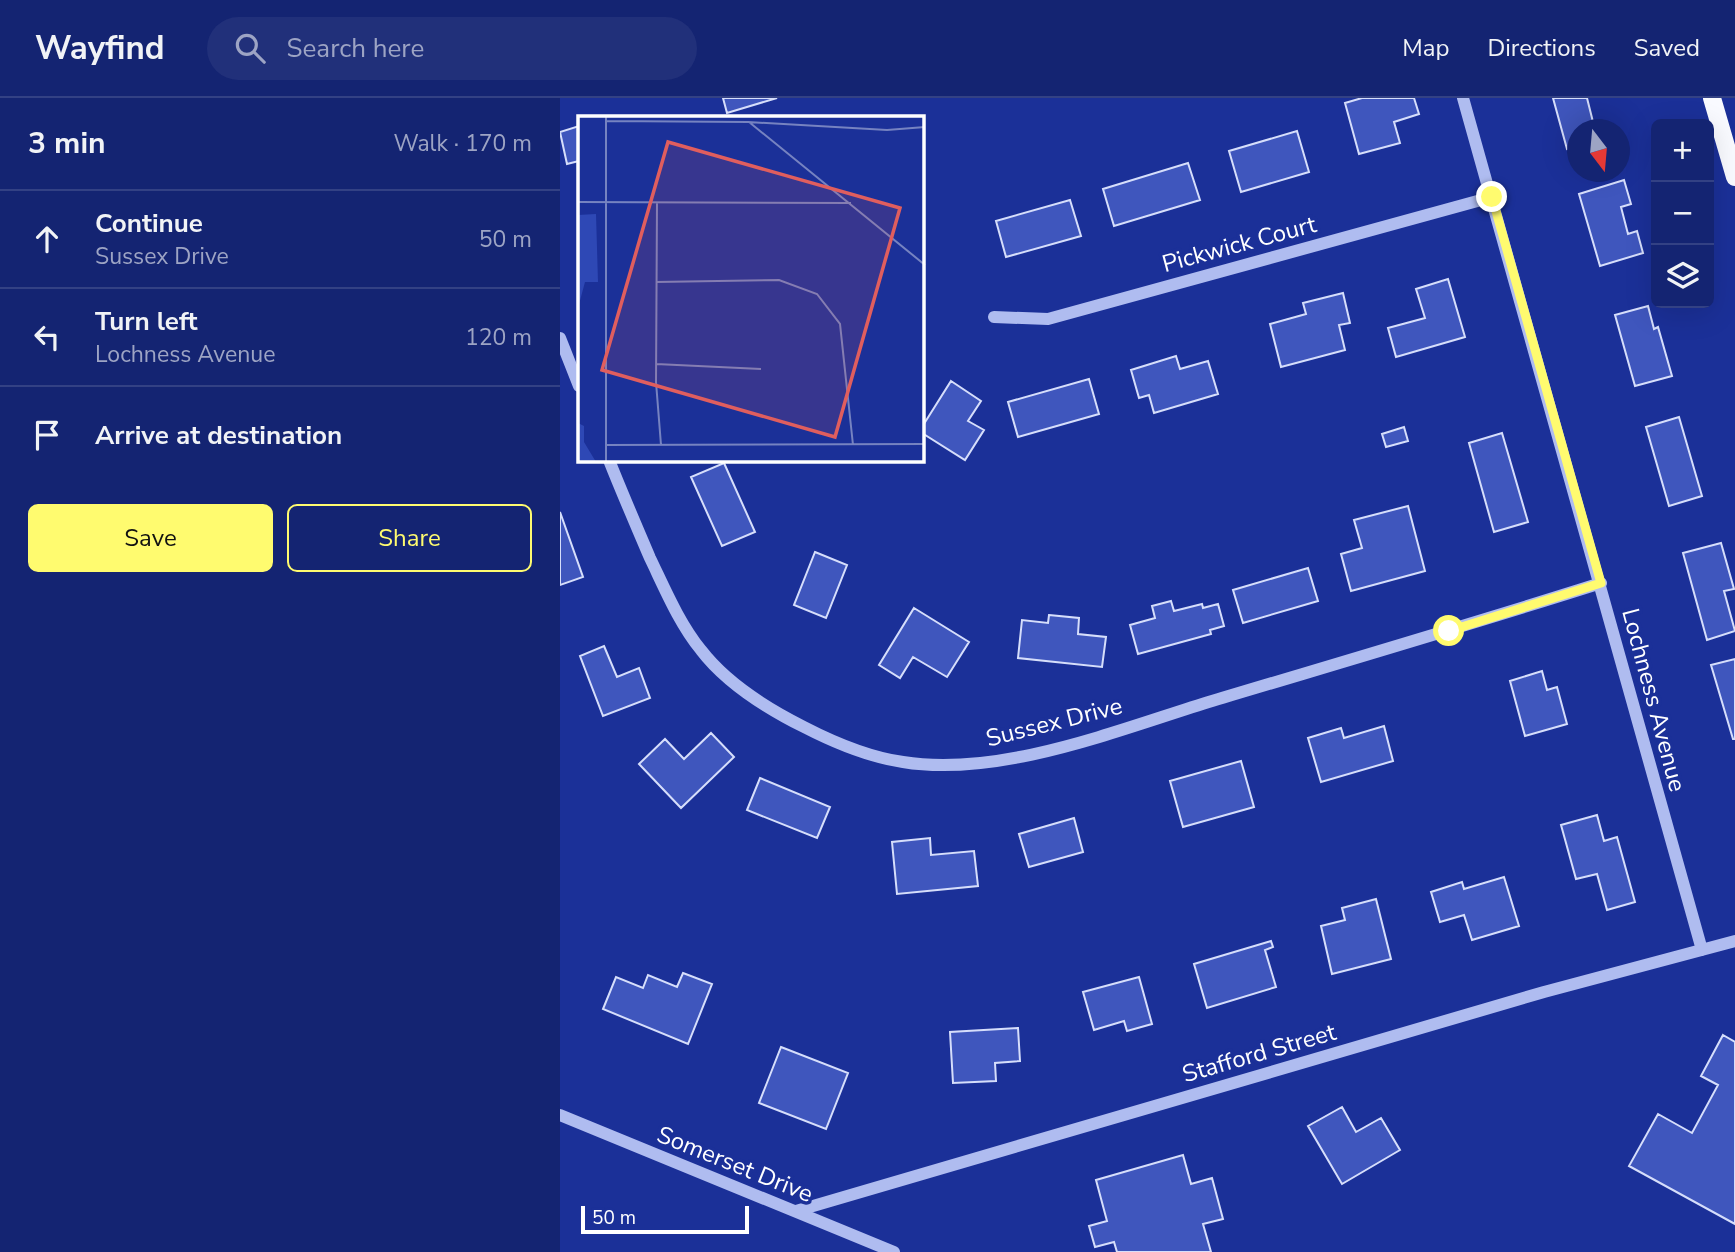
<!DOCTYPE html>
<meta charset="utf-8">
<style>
:root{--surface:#142472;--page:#21307a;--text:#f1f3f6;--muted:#9da4c4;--line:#334184;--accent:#fffb6f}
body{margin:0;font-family:"Nunito Sans",sans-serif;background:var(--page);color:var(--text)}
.controls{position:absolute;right:21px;top:21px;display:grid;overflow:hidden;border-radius:10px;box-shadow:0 7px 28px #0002}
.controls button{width:63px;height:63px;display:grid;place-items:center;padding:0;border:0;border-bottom:2px solid var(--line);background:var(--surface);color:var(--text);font:35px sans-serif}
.compass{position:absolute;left:1007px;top:21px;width:63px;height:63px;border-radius:50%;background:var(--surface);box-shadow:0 7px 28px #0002;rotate:164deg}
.scale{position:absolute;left:21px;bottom:18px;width:168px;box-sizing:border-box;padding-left:7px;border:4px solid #fff;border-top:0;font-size:19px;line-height:24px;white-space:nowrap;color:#fff;-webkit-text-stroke:5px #1b3098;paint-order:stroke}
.stop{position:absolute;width:21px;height:21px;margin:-16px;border:5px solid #fffb6f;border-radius:50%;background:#fff}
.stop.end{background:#fffb6f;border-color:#fff;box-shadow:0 2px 7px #0008}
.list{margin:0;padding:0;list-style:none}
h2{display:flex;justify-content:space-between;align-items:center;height:91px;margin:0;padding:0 28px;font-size:30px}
h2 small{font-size:23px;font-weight:400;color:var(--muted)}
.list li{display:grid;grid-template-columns:46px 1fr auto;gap:21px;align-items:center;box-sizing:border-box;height:98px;padding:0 28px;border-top:2px solid var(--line)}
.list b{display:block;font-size:26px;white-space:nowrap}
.list p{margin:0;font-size:23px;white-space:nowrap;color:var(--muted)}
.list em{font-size:23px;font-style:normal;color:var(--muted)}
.actions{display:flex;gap:14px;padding:21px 28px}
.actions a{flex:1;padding:16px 0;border:2px solid var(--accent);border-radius:10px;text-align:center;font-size:24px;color:var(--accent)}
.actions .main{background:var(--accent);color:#111}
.icon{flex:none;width:38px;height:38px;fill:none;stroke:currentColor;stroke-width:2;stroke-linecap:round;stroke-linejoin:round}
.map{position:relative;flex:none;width:1175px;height:1154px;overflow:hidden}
header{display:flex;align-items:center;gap:42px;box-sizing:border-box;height:98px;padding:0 35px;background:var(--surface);border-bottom:2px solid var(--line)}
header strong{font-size:33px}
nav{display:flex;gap:38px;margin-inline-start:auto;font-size:24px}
.search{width:490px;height:63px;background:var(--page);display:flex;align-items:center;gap:18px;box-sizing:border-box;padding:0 24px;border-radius:38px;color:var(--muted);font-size:26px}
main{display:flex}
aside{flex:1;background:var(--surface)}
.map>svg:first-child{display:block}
.building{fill:#3f56bd;stroke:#d6defb;stroke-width:2}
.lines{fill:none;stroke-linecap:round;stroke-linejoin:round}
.minor{stroke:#afbcf0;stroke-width:12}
.major{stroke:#f9faff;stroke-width:18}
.route{stroke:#fffb6f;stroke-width:9}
.labels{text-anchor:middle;stroke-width:7;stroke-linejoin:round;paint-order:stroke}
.street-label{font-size:24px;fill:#fff;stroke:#1b3098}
.inset-road{fill:none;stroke:#7683c1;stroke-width:2}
.view{fill:#e05e5e;fill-opacity:0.15;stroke:#e05e5e;stroke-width:3.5}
.inset-edge{fill:none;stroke:#fff;stroke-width:3.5}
</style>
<header>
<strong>Wayfind</strong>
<div class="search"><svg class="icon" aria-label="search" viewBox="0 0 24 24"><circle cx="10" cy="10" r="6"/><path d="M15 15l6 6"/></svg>Search here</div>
<nav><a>Map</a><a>Directions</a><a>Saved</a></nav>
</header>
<main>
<aside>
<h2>3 min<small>Walk · 170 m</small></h2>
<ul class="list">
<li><svg class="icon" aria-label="ahead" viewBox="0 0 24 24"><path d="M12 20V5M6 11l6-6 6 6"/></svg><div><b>Continue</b><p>Sussex Drive</p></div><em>50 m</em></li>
<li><svg class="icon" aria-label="left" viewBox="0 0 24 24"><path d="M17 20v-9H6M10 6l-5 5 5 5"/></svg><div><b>Turn left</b><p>Lochness Avenue</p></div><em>120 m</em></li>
<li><svg class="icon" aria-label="arrive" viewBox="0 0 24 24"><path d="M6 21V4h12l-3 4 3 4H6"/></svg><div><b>Arrive at destination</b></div></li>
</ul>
<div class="actions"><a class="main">Save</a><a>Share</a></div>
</aside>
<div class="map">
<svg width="1175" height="1154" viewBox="0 0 1175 1154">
<rect width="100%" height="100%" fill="#1b3098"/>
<path class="building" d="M163,0H217L167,15Z
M802,0H854L859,16L834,24L840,45L799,56L785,5Z
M993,0H1027L1035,32H1018V48L1007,51Z
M19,28V63L7,66L0,34Z
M737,33L749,74L681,94L669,53Z
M628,65L640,102L554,128L543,91Z
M1064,82L1071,106L1061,109L1068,136L1077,133L1083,155L1040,168L1019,96Z
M510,102L521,138L446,159L436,123Z
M888,181L905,239L836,259L828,230L865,220L856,191Z
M783,195L790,225L779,227L785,252L721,269L710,226L746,216L743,205Z
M1088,208L1094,231L1098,229L1112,278L1075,288L1055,217Z
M616,258L620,271L648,263L658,296L594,315L589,297L579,300L571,272Z
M529,281L539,316L458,339L448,304Z
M391,283L421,303L408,323L424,332L405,362L362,335V329Z
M1119,319L1142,398L1109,408L1086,329Z
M844,329L848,343L826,349L822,336Z
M942,335L968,424L934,434L909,345Z
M164,365L195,434L162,448L131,379Z
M848,408L865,473L791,493L781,456L802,450L794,422Z
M0,414L23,479L0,487Z
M1161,445L1174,491L1164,493L1175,533L1147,542L1123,455Z
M255,454L287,467L266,520L234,507Z
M748,470L758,503L683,525L673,492Z
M611,503L614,513L642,506L643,510L658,506L664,528L650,532L651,536L578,556L570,527L595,520L592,508Z
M354,510L409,544L387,579L353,559L340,580L319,567Z
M489,517L519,520L518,536L546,539L542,569L458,560L462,522L488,525Z
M44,548L57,579L79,570L90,600L43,618L20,558Z
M1175,561V641H1173L1151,567Z
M982,573L987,592L997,589L1007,626L965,638L950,583Z
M824,628L833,663L761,684L748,640L781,630L784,640Z
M151,635L174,659L121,710L79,666L105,641L124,661Z
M681,663L694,709L623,729L610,683Z
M200,680L270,709L257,740L187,712Z
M1037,717L1044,743L1057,739L1075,804L1047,812L1037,776L1016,781L1001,727Z
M514,720L523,754L469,769L459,736Z
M370,740L371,757L414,753L418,788L337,796L332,744Z
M944,779L959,828L912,842L904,817L880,824L871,794L902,784L904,791Z
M816,801L831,861L772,876L761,828L785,822L782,810Z
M711,843L713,849L705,852L716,889L647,910L634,866Z
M123,875L152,886L128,946L43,911L56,879L83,890L88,877L117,889Z
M579,879L592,926L567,933L564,923L534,932L523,894Z
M458,930L460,963L435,965L436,983L393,985L390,934Z
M1163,937L1175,944V1126L1069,1068L1098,1016L1132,1035L1158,987L1141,978Z
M221,949L288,975L266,1031L199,1005Z
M782,1009L796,1034L821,1020L840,1052L782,1086L748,1028Z
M623,1057L631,1086L652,1080L663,1121L643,1126L651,1154H557L554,1144L535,1149L529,1128L547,1123L536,1082Z"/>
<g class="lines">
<path class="minor" d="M903,0L1142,852
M434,219L488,221L932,99
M0,240L19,288
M49,362C62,395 76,427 90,460C105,491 119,525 141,552C167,586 206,610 244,629C275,645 308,659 343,664C440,680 560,631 652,603C782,564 912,526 1041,485
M0,1017L334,1154
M236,1113L984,894L1175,843"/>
<path class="major" d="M1152,0L1175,79"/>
</g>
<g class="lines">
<path class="route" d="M889,533L1041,485L932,99"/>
</g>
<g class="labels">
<g class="street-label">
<text transform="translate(679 146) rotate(-15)" y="8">Pickwick Court</text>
<text transform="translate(1094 602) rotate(75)" y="8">Lochness Avenue</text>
<text transform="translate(494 624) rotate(-14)" y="8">Sussex Drive</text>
<text transform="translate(699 955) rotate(-16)" y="8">Stafford Street</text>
<text transform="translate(175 1066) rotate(22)" y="8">Somerset Drive</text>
</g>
</g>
<g transform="translate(18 18)">
<rect width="346" height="346" fill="#1b3098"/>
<path d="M18,98L20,166H7L0,192V99ZM0,307L6,310V326L18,346H0Z" fill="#2e48b5"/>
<path class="inset-road" d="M28,0V346M28,5L170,6L309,14L347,11M171,6L347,149M0,86L273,87M79,87L78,266L83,329M78,166L201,164L239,178L262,208L275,329M78,248L183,253M28,329L347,328"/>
<path class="view" d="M90,26L322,92L257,321L24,254Z"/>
<rect width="346" height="346" class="inset-edge"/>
</g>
</svg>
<div class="controls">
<button>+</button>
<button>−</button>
<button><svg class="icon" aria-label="layers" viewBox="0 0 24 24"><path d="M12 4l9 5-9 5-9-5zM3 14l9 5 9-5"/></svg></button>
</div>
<svg class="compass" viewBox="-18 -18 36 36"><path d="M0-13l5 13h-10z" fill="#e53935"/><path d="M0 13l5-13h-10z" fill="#9da4c4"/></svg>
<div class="scale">50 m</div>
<div class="stop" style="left:889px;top:533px"></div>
<div class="stop end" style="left:932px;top:99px"></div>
</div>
</main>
